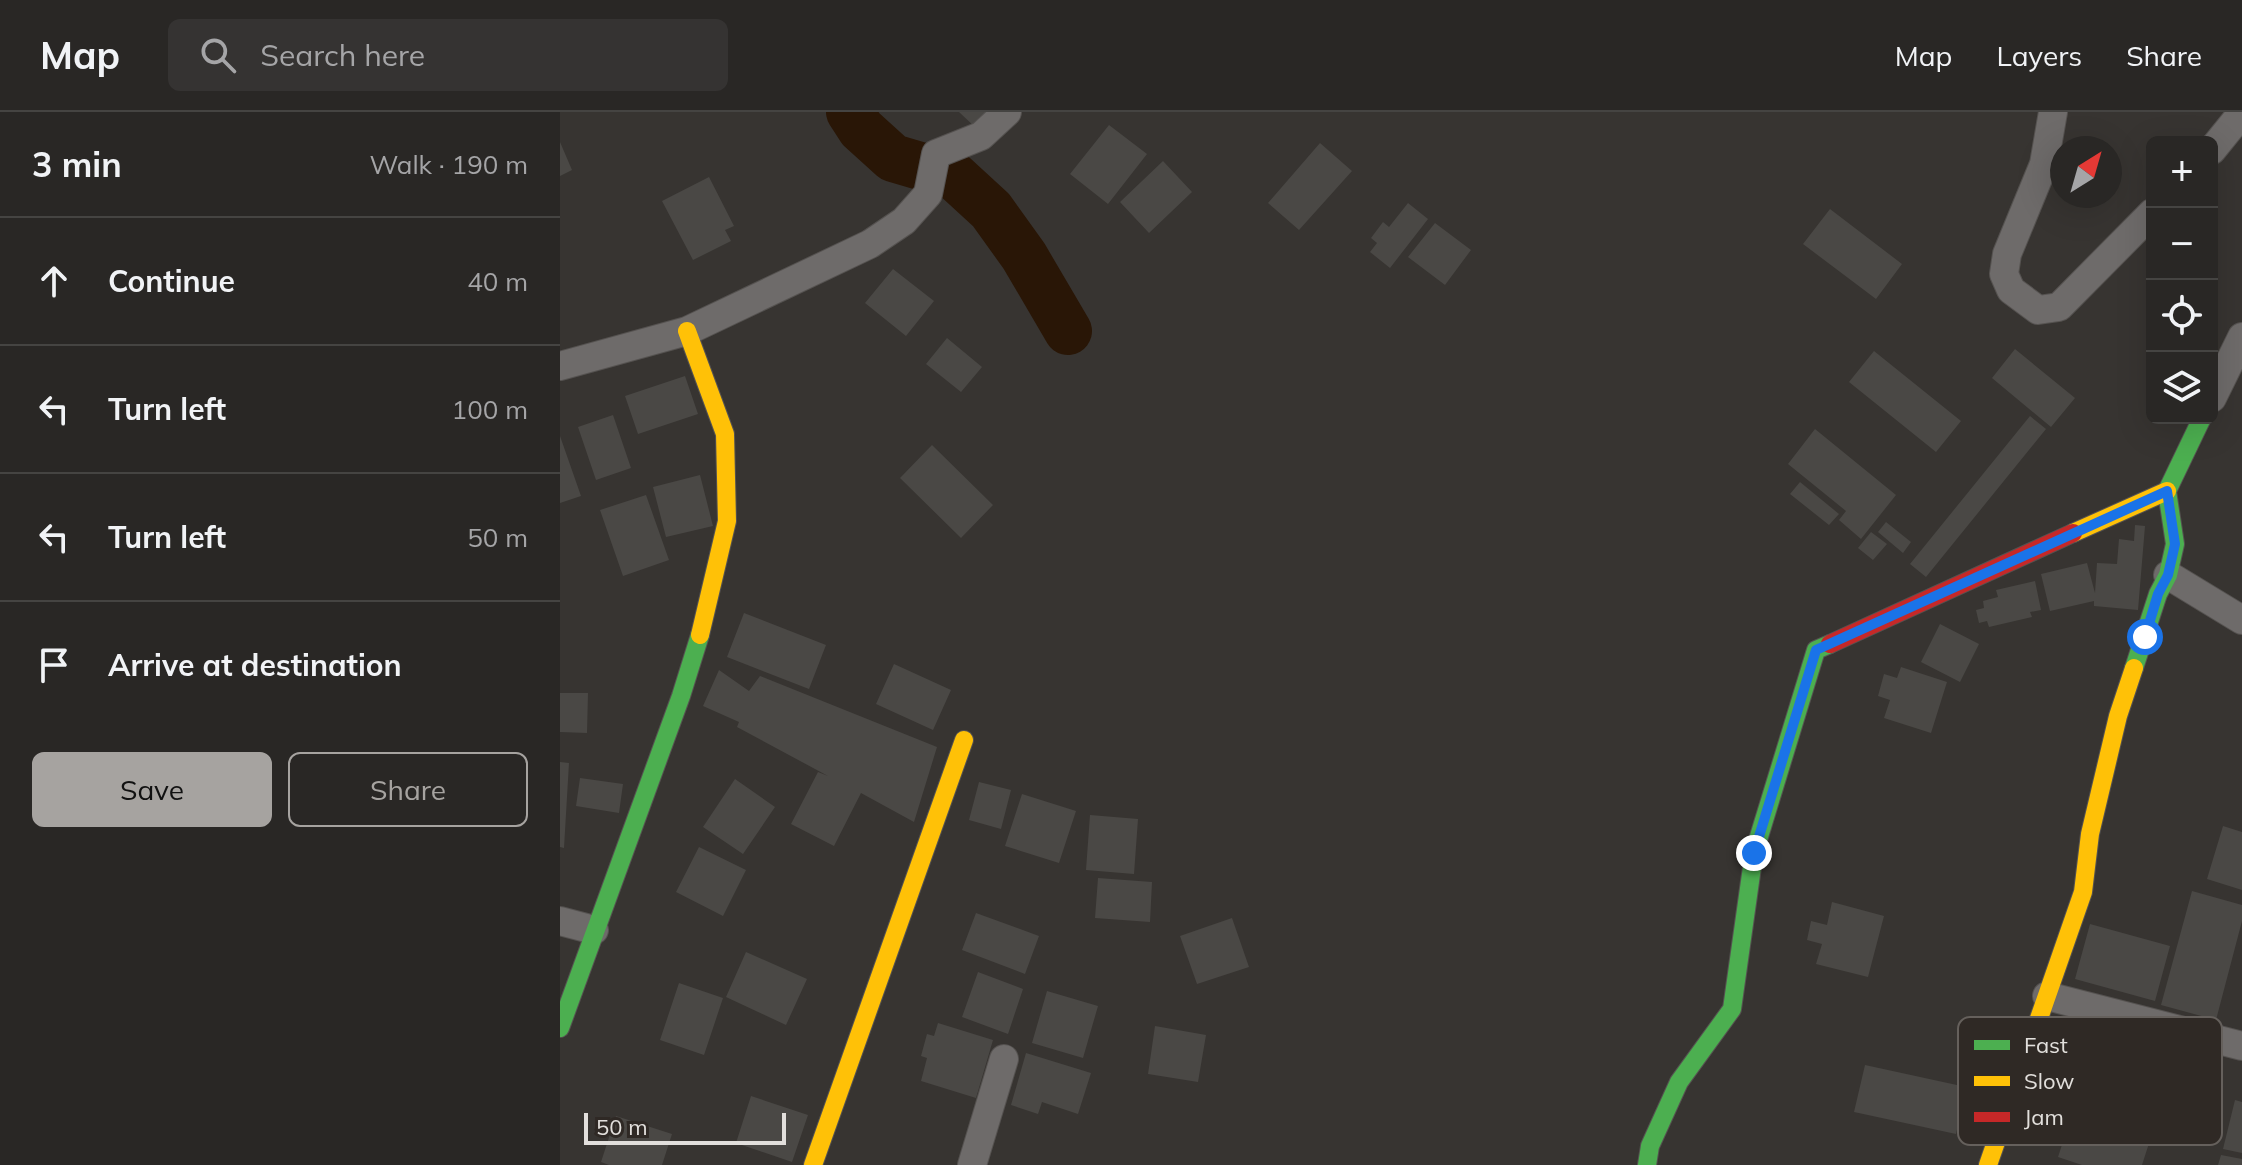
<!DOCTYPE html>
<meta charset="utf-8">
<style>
:root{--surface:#292725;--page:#353332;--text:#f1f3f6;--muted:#a5a5a7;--line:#454442;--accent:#a6a3a0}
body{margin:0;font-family:Mulish,sans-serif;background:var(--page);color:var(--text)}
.controls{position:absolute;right:24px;top:24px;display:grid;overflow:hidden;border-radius:12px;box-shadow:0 8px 32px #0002}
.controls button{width:72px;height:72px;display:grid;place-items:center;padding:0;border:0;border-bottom:2px solid var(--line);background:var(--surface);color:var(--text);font:40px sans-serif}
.compass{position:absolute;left:1490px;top:24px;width:72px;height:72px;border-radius:50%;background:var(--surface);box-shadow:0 8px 32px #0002;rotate:37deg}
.scale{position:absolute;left:24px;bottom:20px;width:202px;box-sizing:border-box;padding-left:8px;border:4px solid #e2dfdc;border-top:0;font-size:22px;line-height:28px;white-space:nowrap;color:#e2dfdc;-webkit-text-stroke:6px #2f2925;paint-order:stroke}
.stop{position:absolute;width:24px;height:24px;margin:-18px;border:6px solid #1a73e8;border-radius:50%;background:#fff}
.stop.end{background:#1a73e8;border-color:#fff;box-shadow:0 2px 8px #0008}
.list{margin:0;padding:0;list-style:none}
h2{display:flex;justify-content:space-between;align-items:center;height:104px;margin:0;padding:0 32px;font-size:34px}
h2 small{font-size:26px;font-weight:400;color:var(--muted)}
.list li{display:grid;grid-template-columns:52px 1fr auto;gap:24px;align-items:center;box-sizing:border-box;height:128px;padding:0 32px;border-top:2px solid var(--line)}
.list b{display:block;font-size:30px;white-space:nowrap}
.list em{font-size:26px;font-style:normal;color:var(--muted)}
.actions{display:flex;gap:16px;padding:24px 32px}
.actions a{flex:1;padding:18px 0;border:2px solid var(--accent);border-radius:12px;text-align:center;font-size:28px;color:var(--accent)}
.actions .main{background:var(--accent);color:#111}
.icon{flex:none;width:44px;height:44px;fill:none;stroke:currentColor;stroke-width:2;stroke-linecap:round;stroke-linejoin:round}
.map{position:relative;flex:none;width:1682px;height:1053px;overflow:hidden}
header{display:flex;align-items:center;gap:48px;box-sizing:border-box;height:112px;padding:0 40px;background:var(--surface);border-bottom:2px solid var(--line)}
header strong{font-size:38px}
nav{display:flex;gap:44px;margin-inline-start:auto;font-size:28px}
.search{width:560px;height:72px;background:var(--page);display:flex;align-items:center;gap:20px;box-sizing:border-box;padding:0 28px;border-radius:12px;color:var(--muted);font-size:30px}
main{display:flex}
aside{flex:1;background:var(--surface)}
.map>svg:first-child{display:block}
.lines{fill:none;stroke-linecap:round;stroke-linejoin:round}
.river{stroke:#291606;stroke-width:48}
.building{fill:#4a4845}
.street-casing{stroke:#555250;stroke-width:30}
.fast-casing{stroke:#555250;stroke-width:20}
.slow-casing{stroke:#555250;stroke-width:20}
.jam-casing{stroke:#555250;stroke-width:20}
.street{stroke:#6e6b6a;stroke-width:28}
.fast{stroke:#4caf50;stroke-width:18}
.slow{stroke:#ffc107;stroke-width:18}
.jam{stroke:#c62828;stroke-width:18}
.route{stroke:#1a73e8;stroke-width:10}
.key{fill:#2f2925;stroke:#65605c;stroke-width:2}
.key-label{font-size:22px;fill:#e2dfdc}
</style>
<header>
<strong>Map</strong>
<div class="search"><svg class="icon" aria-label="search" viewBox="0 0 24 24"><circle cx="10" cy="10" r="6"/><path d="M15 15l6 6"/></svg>Search here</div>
<nav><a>Map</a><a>Layers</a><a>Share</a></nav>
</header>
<main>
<aside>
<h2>3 min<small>Walk · 190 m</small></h2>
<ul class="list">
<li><svg class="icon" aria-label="ahead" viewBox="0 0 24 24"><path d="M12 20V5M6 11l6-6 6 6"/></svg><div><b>Continue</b></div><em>40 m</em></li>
<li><svg class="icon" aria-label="left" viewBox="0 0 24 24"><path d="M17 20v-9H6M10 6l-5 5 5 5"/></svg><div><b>Turn left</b></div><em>100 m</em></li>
<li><svg class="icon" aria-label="left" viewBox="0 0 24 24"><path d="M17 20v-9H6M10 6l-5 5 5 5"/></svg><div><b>Turn left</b></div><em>50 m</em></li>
<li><svg class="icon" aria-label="arrive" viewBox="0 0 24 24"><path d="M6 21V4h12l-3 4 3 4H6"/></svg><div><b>Arrive at destination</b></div></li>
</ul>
<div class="actions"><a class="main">Save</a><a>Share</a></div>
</aside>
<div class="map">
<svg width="1682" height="1053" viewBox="0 0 1682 1053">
<rect width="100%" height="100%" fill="#373431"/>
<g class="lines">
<path class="river" d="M290,0L301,17L333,46L394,64L431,98L464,144L508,219"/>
</g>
<path class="building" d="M399,0H432L416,16Z
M549,13L587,42L548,92L510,62Z
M0,30L12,58L0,64Z
M760,31L792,59L739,118L708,91Z
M603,49L632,80L589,121L560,90Z
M149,65L174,114L165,118L171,129L133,148L102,89Z
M848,91L868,107L830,156L810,140L817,131L811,126L823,110L829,115Z
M1270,97L1342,152L1316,187L1243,132Z
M875,111L911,138L885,173L848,145Z
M333,157L374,189L346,224L305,191Z
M387,226L422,255L401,280L366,252Z
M1455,237L1515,286L1491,315L1432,266Z
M1314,239L1401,309L1376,340L1289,270Z
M125,264L138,302L78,322L65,284Z
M53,303L71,356L36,368L18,315Z
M1470,304L1486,317L1366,465L1350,452Z
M1255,317L1336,383L1301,427L1279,408L1286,399L1228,352Z
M0,324L21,384L0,391Z
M372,333L433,393L401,426L340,366Z
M140,363L153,414L106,425L93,375Z
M1240,370L1279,402L1269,413L1230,382Z
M86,383L109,448L63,464L40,398Z
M1326,410L1351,430L1343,441L1318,420Z
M1575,413L1585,414L1578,498L1534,494V489L1490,499L1481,462L1527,451L1535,481L1537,451L1557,452L1559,427L1574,429Z
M1311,420L1327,432L1313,448L1298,436Z
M1475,469L1481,498L1470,500L1472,505L1429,515L1427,509L1419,511L1416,498L1424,496L1423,489L1438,485L1436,478Z
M184,501L266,533L249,577L167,545Z
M1380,512L1419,532L1400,570L1361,550Z
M334,552L391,578L373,618L316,592Z
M1341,555L1387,570L1371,621L1324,606L1330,588L1318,584L1324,562L1337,566Z
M159,558L189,579L200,564L377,635L354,710L301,681L274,734L231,712L258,660L268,664L177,615L179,610L143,594Z
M0,581H28L27,621L0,620Z
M0,650L9,651L4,736L0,735Z
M20,666L63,672L59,701L16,694Z
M175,667L215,695L183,742L143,715Z
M419,670L451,678L441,717L409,708Z
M462,682L516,699L499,751L445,734Z
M530,703L578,707L574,762L526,758Z
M1663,714L1682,720V778L1647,767Z
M139,735L186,758L163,804L116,780Z
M538,766L592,770L590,810L535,806Z
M1632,779L1682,793V809L1656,908L1601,893Z
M1272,790L1324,804L1308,865L1256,852L1262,832L1247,828L1251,809L1267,813Z
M416,801L479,824L465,862L402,838Z
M672,806L689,855L637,872L620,824Z
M1530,812L1610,834L1595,889L1515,867Z
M186,840L247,867L226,913L166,885Z
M418,860L463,877L448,922L402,905Z
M119,871L163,886L144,943L100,928Z
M487,879L538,894L523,946L472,931Z
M378,911L433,928L416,986L361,969L367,946L361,944L367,922L374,924Z
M595,914L646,923L638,970L588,962Z
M466,941L531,961L518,1002L482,990L478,1002L451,993Z
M1305,953L1406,975L1396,1022L1294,1000Z
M191,984L248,1003L232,1050L176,1031Z
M1675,988L1682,990V1041L1663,1037Z
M1513,999L1591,1025L1582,1053H1522L1498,1045Z
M56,1004L112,1022L102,1053H49L41,1050Z
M1661,1043L1682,1047V1053H1658Z"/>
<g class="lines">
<defs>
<path id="street" d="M1493,0L1484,52L1447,142L1444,162L1451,178L1478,198L1499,195L1592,101
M1652,38L1682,1
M0,254L127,219L310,132L344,109L368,82L376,42L421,24L447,0
M1652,286L1682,225
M1608,463L1682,508
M0,809L34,818
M1487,884L1682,934
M412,1053L444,947"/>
<path id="fast" d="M1574,556L1598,482L1608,463L1615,432L1607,379L1642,306
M0,916L121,584L140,523
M1087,1053L1090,1034L1119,970L1172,897L1194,741L1256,538L1270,532"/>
<path id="slow" d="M127,219L165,322L167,409L140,523
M1513,421L1607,379
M253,1053L404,628
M1428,1053L1523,780L1530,722L1558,604L1574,556"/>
<path id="jam" d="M1270,532L1513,421"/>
</defs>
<use href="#street" class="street-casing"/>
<use href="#fast" class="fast-casing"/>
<use href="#slow" class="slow-casing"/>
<use href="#jam" class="jam-casing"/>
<use href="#street" class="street"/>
<use href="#fast" class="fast"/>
<use href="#slow" class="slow"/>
<use href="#jam" class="jam"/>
</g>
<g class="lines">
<path class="route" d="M1194,741L1256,538L1607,379L1615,432L1608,463L1598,482L1585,525"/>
</g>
<rect x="1398" y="905" width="264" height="128" rx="12" class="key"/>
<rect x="1414" y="928" width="36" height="10" fill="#4caf50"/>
<rect x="1414" y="964" width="36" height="10" fill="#ffc107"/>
<rect x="1414" y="1000" width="36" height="10" fill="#c62828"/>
<g class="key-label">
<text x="1464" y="941">Fast</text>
<text x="1464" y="977">Slow</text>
<text x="1464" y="1013">Jam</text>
</g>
</svg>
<div class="controls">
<button>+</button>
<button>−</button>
<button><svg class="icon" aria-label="locate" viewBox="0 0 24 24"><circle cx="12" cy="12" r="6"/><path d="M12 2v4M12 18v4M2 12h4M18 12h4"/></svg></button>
<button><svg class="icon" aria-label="layers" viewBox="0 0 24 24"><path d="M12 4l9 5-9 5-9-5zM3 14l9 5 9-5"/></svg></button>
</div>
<svg class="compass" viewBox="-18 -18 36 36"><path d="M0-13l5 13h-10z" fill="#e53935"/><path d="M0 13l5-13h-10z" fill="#a5a5a7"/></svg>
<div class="scale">50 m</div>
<div class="stop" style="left:1585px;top:525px"></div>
<div class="stop end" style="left:1194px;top:741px"></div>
</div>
</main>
